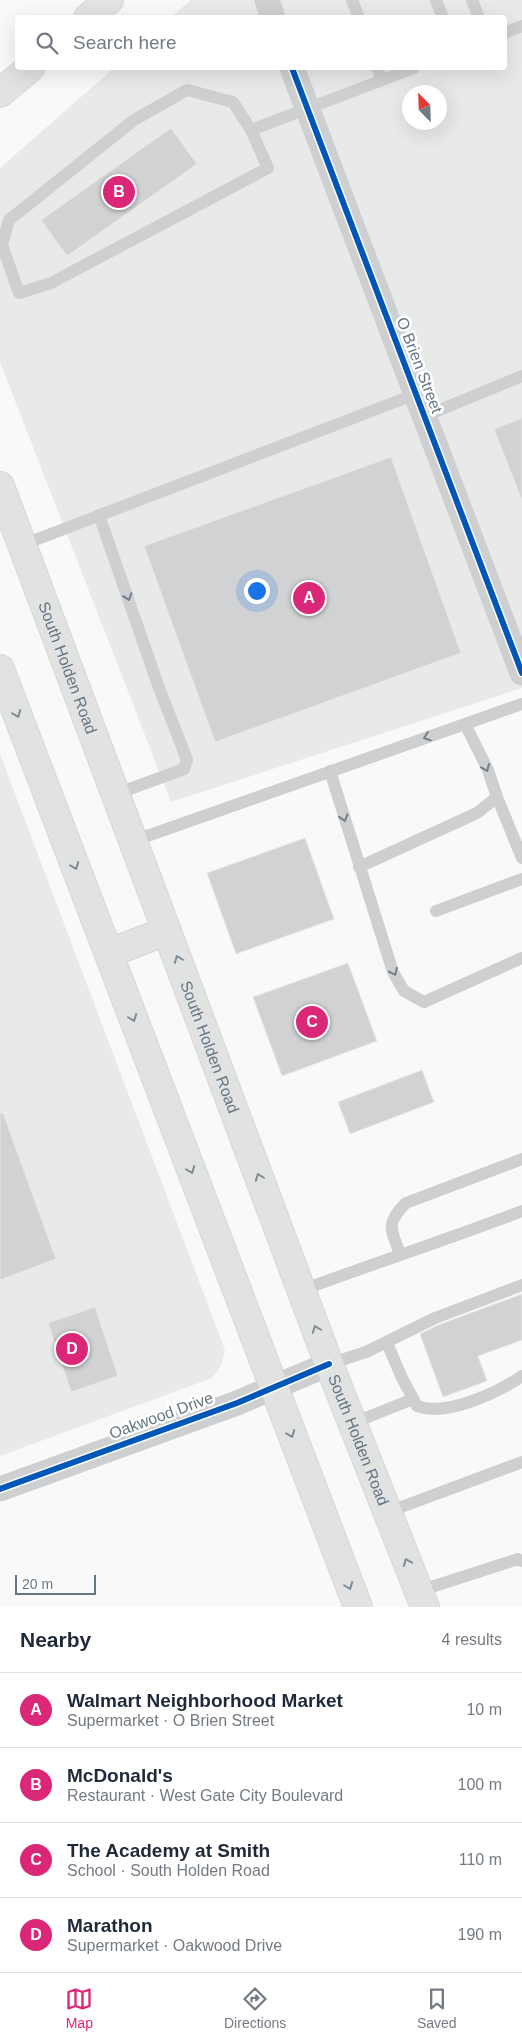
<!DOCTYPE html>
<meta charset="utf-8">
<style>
:root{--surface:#fff;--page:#f6f6f7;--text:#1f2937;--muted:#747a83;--line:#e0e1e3;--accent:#db2777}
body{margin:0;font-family:Arial,sans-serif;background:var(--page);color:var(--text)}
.compass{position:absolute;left:402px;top:85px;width:45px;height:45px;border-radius:50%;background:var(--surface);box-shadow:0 5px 20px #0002;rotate:337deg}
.scale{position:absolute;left:15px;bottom:12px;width:81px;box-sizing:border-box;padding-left:5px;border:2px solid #657683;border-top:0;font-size:14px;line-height:18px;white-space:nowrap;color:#657683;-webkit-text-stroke:4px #fff;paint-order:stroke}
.you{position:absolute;left:256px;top:590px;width:18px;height:18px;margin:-12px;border:4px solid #fff;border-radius:50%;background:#1a73e8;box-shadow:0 0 0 8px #1a73e833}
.badge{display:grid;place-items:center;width:32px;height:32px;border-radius:50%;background:var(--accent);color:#fff;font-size:16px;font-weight:700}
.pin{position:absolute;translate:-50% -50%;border:2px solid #fff;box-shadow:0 1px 5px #0006}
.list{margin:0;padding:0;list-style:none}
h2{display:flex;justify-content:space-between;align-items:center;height:65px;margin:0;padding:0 20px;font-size:21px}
h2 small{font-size:16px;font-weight:400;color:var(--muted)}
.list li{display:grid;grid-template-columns:32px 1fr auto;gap:15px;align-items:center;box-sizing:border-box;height:75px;padding:0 20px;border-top:1px solid var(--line)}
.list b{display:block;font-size:19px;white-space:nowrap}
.list p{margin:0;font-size:16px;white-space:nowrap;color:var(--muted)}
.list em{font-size:16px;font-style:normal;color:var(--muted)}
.icon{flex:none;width:28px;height:28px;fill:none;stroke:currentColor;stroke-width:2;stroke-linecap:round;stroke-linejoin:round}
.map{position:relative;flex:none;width:522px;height:1607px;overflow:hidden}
.search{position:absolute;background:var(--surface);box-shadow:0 5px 20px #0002;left:15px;right:15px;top:15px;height:55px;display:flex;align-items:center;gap:12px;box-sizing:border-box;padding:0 18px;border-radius:5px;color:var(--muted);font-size:19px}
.sheet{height:365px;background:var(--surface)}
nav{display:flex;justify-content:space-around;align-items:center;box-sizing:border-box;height:70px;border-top:1px solid var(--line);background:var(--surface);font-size:14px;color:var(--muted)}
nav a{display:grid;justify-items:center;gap:2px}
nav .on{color:var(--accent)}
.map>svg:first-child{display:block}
.built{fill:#e8e9e9;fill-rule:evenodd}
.building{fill:#d0d2d3;stroke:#e8e8e8}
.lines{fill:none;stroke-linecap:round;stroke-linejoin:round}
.secondary-casing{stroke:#d5d6d7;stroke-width:30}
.primary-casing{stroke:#d5d6d7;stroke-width:30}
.lane{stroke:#cecfd0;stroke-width:12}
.street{stroke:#cecfd0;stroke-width:25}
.secondary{stroke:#e1e2e2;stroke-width:28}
.primary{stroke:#e1e2e2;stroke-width:28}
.cycleway-casing{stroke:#fff;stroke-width:9}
.cycleway{stroke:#0057b8;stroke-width:6}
.oneway{stroke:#707f8b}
.oneway2{stroke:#7e8c96}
.labels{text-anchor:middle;stroke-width:5;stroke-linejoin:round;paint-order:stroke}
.street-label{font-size:16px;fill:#657683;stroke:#fff}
</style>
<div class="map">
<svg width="522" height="1607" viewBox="0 0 522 1607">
<rect width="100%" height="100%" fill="#f9f9f9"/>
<path class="built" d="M191,0H522V688L171,802L0,362V168L114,68H504V18L171,17ZM410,92H440V122H410Z
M0,754L225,1350L221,1366L212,1378L0,1456Z"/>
<path class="building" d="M171,128L197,164L67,256L41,220Z
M522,418V498H521L494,429Z
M391,457L461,653L215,742L144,546Z
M305,838L334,919L236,954L207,873Z
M348,963L377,1041L282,1076L253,997Z
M422,1070L434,1102L350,1134L338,1102Z
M0,1113H3L56,1259L0,1280Z
M522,1294V1340L478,1356L487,1381L443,1397L420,1334L438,1325Z
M95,1307L118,1376L71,1392L48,1323Z"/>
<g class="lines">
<defs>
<g id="secondary">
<path id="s1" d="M0,486L329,1364L425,1607"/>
<path d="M0,669L358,1607"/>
<path d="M109,953L167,931"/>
</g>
<path id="primary" d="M88,18L109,0
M0,93L30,68"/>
</defs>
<use href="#secondary" class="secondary-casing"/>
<use href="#primary" class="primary-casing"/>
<path class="lane" d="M352,0L359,18
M436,0L443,18
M472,0L479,18
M504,33L522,26
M377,68L382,80
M187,90L233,102L251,130L268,168L51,283L19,293L2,245L9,220L134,120Z
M251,130L414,68
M425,416L522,376
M99,515L158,685L187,760L184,769L116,794
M22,545L416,394
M330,771L393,972L404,991L424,1002L522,958
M497,797L522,858
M133,841L522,704
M359,867L477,813L497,797L488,770L465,724
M436,911L522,879
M400,1254C391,1229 385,1224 406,1203L522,1159
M302,1290C375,1263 449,1239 522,1211
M387,1343L402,1378L417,1406C446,1417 497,1393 522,1376
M329,1364L366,1352L435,1318L522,1285
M353,1423L413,1399
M388,1512L522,1462
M419,1591L518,1559L522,1561"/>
<path class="street" d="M267,0L273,18
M292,68L522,673
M0,1489L237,1403L329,1364"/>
<use href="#secondary" class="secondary"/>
<use href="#primary" class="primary"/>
<defs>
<path id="cycleway" d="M292,68L522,673
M0,1489L237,1403L329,1364"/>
</defs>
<use href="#cycleway" class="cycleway-casing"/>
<use href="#cycleway" class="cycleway"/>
</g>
<defs><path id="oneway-chevron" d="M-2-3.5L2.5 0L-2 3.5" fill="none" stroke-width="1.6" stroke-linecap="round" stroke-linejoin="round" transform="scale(1.25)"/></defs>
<g class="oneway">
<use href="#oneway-chevron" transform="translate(128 597) rotate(71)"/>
<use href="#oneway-chevron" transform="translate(427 737) rotate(161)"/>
<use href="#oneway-chevron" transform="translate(486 768) rotate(67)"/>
<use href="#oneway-chevron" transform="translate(344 818) rotate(73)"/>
<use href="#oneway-chevron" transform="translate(394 972) rotate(65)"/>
</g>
<g class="oneway2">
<use href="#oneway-chevron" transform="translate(17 714) rotate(69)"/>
<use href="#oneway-chevron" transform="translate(75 866) rotate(69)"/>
<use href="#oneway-chevron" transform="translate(178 959) rotate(-111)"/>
<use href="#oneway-chevron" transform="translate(133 1018) rotate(69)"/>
<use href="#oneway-chevron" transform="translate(191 1170) rotate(69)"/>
<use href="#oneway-chevron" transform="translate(259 1177) rotate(-111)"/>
<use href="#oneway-chevron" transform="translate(316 1329) rotate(-111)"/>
<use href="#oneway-chevron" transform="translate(291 1434) rotate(69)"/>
<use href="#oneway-chevron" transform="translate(407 1562) rotate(-112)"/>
<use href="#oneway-chevron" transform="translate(349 1586) rotate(69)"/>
</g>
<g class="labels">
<g class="street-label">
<text transform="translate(420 365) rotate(69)" y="6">O Brien Street</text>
<text dy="6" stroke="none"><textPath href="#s1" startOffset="194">South Holden Road</textPath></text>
<text dy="6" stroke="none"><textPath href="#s1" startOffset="599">South Holden Road</textPath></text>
<text transform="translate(161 1415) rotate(-20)" y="6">Oakwood Drive</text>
<text dy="6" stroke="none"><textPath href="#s1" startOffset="1019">South Holden Road</textPath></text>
</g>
</g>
</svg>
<svg class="compass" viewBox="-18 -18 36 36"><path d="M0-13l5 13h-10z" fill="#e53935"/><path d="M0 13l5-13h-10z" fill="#747a83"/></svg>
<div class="scale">20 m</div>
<div class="you"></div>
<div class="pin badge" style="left:309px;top:598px">A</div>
<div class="pin badge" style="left:119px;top:192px">B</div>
<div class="pin badge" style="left:312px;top:1022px">C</div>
<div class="pin badge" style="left:72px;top:1349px">D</div>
<div class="search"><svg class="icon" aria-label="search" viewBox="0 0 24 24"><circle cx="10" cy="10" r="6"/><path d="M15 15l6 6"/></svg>Search here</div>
</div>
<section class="sheet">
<h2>Nearby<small>4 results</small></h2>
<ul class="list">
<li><span class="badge">A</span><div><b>Walmart Neighborhood Market</b><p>Supermarket · O Brien Street</p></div><em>10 m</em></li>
<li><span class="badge">B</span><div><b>McDonald's</b><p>Restaurant · West Gate City Boulevard</p></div><em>100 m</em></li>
<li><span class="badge">C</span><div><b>The Academy at Smith</b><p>School · South Holden Road</p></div><em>110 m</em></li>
<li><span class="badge">D</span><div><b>Marathon</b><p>Supermarket · Oakwood Drive</p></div><em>190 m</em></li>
</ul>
</section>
<nav>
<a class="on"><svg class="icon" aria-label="map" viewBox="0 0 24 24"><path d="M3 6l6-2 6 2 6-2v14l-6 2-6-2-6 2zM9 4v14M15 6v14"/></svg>Map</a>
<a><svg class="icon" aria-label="directions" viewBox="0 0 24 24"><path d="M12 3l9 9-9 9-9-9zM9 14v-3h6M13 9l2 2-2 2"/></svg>Directions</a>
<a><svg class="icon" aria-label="saved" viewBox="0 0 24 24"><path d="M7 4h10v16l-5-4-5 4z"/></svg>Saved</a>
</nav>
